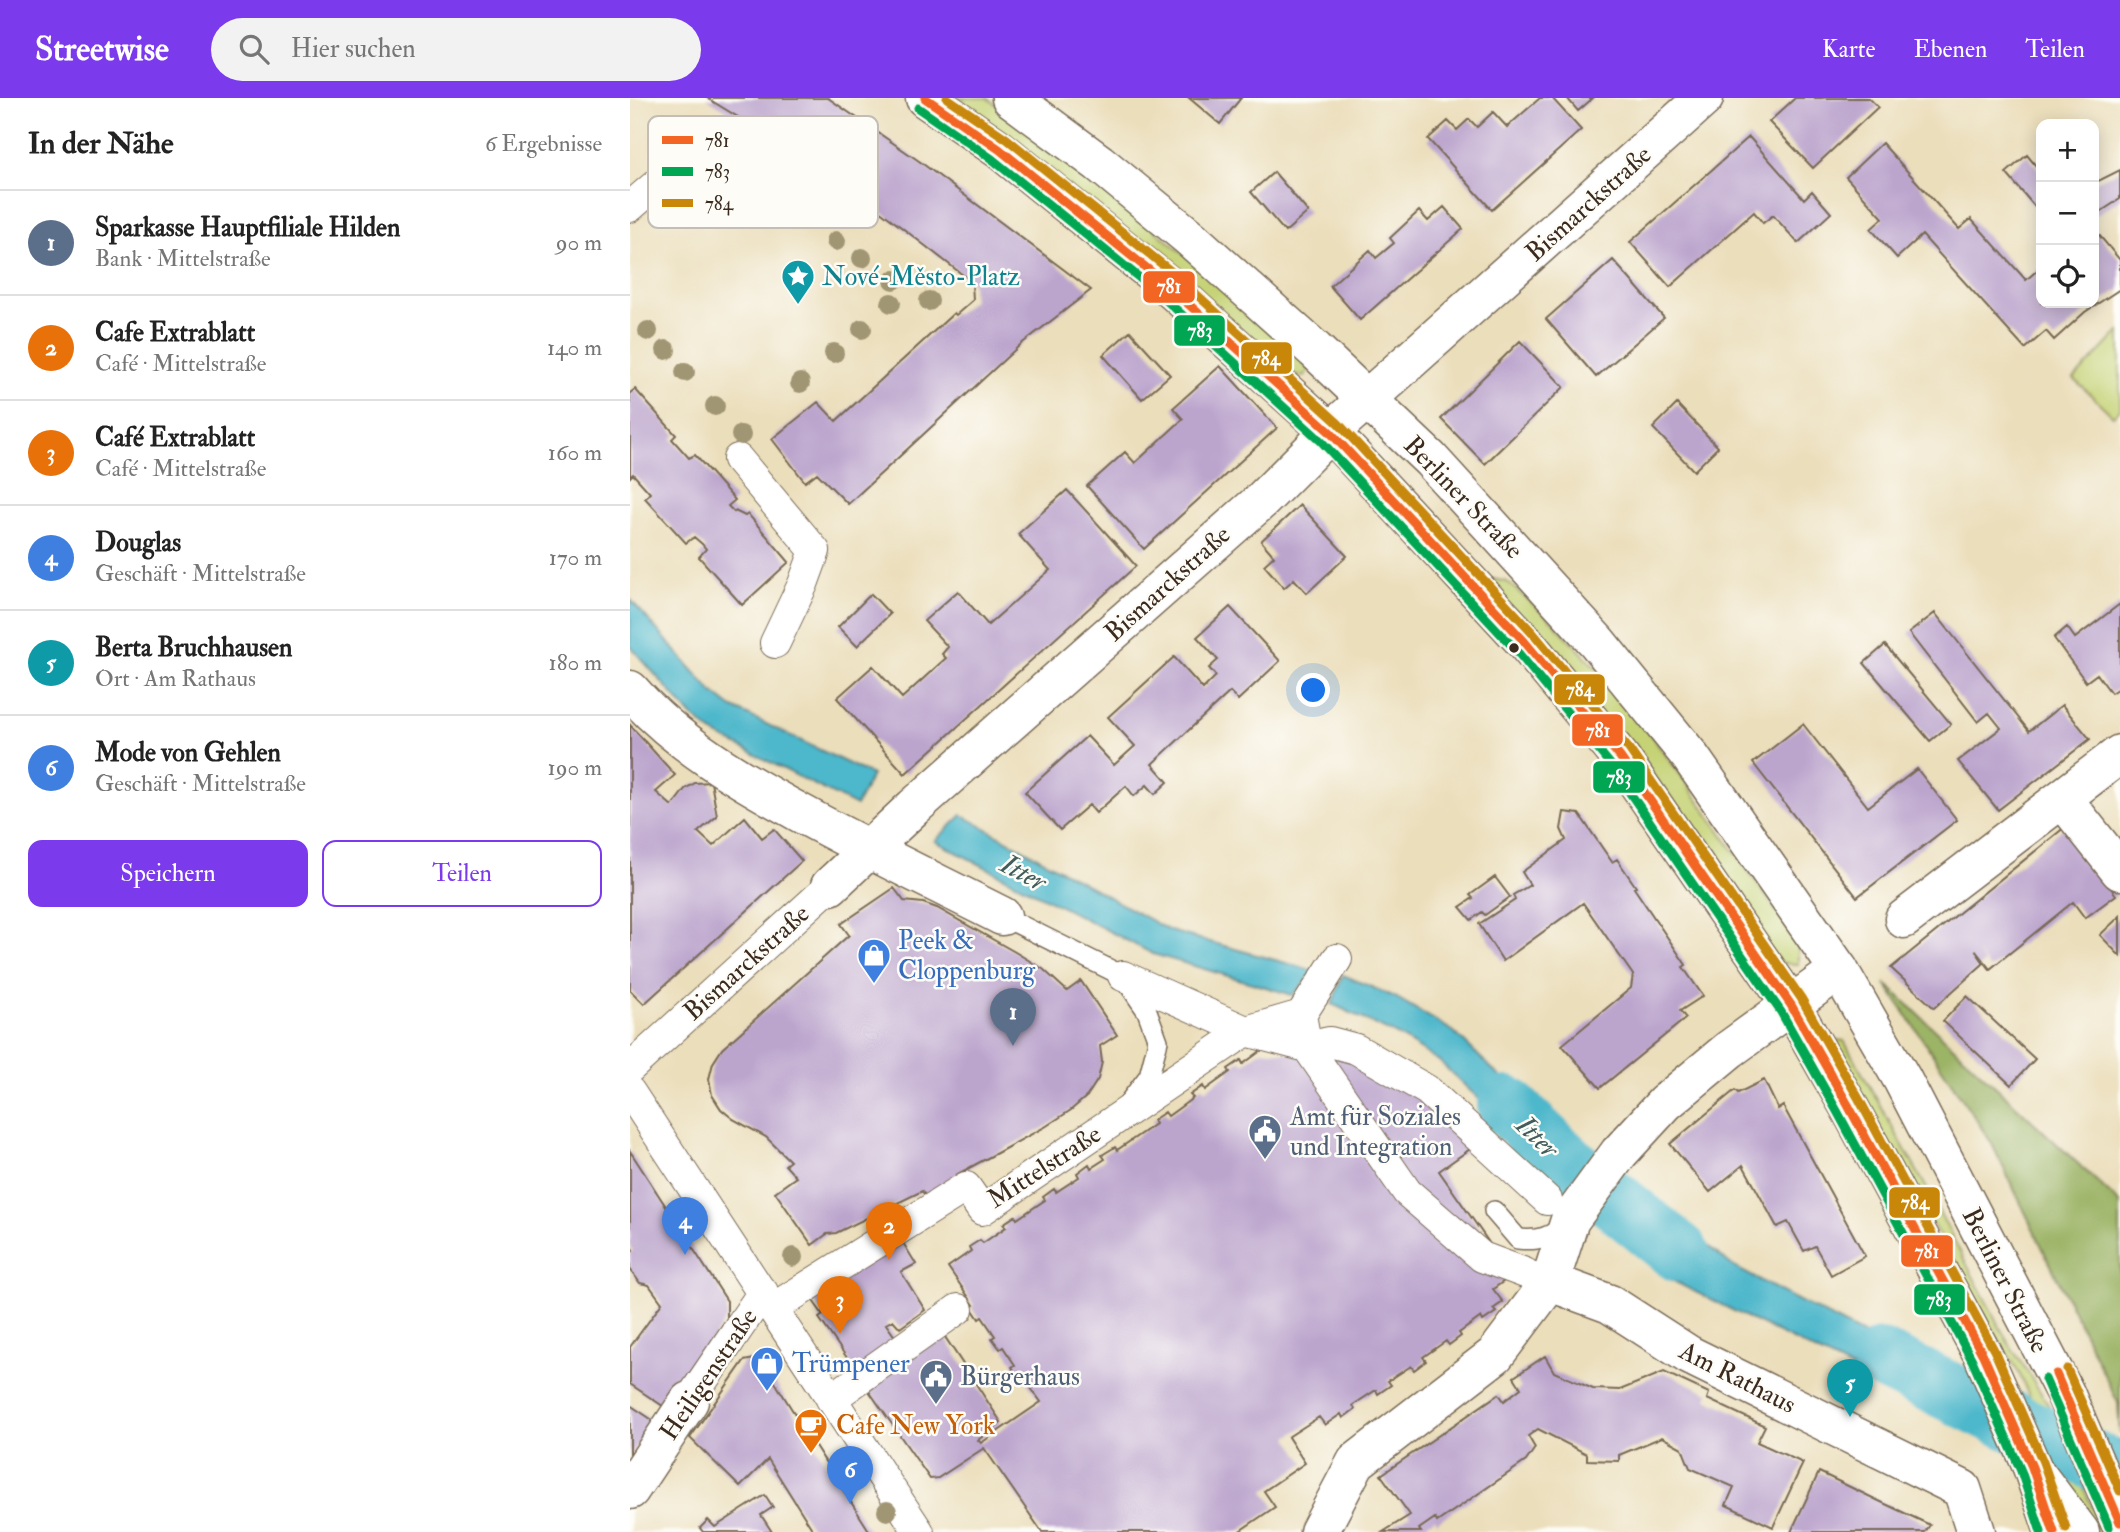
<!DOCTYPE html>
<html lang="de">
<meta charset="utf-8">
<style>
:root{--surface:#fff;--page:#f2f2f2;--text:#222;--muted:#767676;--line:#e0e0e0;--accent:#7c3aed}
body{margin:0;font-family:"IM FELL Double Pica",serif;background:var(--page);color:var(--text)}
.controls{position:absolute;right:21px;top:21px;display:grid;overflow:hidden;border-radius:14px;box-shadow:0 4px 18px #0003}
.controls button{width:63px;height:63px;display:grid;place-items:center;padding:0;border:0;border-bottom:2px solid var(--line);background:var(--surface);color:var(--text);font:35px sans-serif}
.you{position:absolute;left:684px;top:593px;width:24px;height:24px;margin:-18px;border:5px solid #fff;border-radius:50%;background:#1a73e8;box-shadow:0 0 0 10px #1a73e833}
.badge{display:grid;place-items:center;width:46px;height:46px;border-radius:50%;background:var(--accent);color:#fff;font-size:23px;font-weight:700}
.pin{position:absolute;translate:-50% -58px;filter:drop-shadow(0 2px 4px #0008)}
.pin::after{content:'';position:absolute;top:37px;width:24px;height:21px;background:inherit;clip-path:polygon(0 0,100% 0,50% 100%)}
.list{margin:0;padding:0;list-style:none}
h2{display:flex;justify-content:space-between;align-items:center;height:91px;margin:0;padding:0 28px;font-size:30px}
h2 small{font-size:23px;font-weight:400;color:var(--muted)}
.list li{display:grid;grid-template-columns:46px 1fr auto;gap:21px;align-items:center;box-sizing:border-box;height:105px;padding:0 28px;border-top:2px solid var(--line)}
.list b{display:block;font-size:26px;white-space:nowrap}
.list p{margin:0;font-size:23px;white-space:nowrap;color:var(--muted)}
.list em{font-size:23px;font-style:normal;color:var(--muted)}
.actions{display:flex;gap:14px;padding:21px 28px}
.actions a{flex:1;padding:16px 0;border:2px solid var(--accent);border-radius:14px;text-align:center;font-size:24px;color:var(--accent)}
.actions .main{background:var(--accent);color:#fff}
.icon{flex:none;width:38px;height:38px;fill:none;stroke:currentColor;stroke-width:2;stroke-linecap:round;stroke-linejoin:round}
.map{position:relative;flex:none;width:1490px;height:1434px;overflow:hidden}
header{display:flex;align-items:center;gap:42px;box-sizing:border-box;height:98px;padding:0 35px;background:var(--accent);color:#fff}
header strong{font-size:33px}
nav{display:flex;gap:38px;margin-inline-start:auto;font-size:24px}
.search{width:490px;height:63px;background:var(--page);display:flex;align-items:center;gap:18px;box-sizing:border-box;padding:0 24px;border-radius:38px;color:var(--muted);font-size:26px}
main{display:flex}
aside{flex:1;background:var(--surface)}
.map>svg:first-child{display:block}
.green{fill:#c5d274;stroke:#807e49;stroke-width:2}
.forest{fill:#9cb466;stroke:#6c6f42;stroke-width:2}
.water{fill:#4eb7cb;stroke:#447074;stroke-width:2}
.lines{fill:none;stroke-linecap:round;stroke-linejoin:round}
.river{stroke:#4eb7cb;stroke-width:60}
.building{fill:#bca5cd}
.service-casing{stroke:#796955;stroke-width:22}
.pedestrian-casing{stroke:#796955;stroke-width:32}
.minor-casing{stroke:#796955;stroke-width:41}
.secondary-casing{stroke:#796955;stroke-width:41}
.primary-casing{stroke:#796955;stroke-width:41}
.service{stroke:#fff;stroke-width:19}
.pedestrian{stroke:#fff;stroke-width:30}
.minor{stroke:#fff;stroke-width:38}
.secondary{stroke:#fff;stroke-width:38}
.primary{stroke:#fff;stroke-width:38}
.bus-1-casing{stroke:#fdfcf7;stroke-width:14}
.bus-2-casing{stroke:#fdfcf7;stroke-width:14}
.bus-3-casing{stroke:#fdfcf7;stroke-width:14}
.bus-1{stroke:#f26522;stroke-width:9}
.bus-2{stroke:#00a651;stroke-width:9}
.bus-3{stroke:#c88708;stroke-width:9}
.tree{fill:#a19673}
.bus-dot{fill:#3b2a1e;stroke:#fdfcf7;stroke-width:2.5}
.labels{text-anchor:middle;stroke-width:5;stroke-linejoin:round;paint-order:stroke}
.street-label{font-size:26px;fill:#3b2a1e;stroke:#fdfcf7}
.culture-label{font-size:26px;fill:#0d838f;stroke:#fdfcf7;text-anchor:start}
.shop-label{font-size:26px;fill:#366cbe;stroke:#fdfcf7;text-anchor:start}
.service-label{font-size:26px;fill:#4e5e75;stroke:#fdfcf7;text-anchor:start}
.food-label{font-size:26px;fill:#c56008;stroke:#fdfcf7;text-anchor:start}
.water-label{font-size:28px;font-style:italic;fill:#425b5b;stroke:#fdfcf7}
.key{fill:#fdfcf7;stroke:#c3bdb6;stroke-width:2}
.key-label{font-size:19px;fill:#3b2a1e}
.line-badge{stroke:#fdfcf7;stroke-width:2.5}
.badge-label{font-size:19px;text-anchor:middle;font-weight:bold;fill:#fff}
</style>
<header>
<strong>Streetwise</strong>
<div class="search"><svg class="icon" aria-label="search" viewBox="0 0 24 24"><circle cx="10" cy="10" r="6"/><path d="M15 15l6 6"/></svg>Hier suchen</div>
<nav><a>Karte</a><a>Ebenen</a><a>Teilen</a></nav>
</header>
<main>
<aside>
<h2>In der Nähe<small>6 Ergebnisse</small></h2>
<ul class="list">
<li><span class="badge" style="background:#5c6f8a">1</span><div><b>Sparkasse Hauptfiliale Hilden</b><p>Bank · Mittelstraße</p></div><em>90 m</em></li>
<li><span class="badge" style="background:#e8710a">2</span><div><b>Cafe Extrablatt</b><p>Café · Mittelstraße</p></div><em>140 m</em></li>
<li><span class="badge" style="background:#e8710a">3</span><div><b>Café Extrablatt</b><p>Café · Mittelstraße</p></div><em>160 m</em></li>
<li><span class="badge" style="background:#3f7fe0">4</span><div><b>Douglas</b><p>Geschäft · Mittelstraße</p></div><em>170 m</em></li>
<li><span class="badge" style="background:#0f9aa8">5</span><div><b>Berta Bruchhausen</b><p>Ort · Am Rathaus</p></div><em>180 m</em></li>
<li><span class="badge" style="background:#3f7fe0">6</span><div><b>Mode von Gehlen</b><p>Geschäft · Mittelstraße</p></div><em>190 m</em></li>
</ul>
<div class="actions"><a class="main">Speichern</a><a>Teilen</a></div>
</aside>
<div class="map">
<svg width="1490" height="1434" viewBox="0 0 1490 1434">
<rect width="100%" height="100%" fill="#fdfcf7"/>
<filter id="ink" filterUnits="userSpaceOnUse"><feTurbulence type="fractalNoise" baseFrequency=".0143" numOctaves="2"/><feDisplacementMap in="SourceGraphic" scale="14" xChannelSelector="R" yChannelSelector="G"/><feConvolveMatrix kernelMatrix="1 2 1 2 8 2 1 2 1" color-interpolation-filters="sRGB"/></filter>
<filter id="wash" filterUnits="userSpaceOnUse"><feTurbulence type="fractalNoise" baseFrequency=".00686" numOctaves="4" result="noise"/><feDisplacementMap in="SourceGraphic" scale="28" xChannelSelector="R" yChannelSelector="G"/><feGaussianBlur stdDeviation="1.57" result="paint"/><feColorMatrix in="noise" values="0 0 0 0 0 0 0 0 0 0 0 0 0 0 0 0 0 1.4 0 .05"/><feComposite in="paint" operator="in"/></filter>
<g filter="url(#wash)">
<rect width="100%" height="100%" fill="#ebdebb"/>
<path class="green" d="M312,0H357L440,61L683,265L675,278H661Z
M1490,233V311L1483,318L1444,281Z
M863,481L877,484L921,522L985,590L1049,675L1147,814L1168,847V866L1150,865L866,495Z
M1209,942L1214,943L1296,1089L1376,1241L1418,1306L1472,1434H1459L1389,1275L1334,1183L1204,947Z"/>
<path class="forest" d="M1255,885L1490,1105V1336L1488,1305L1361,1044Z"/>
<path class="water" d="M0,501L82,594L101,609L242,677L226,708L81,634L61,617L0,548Z
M332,717L540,833L685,873L663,897L523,856L305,743Z
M713,877L765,899L823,933L946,1052L927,1075L809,963L769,938L702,906Z
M1000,1085L1104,1169L1319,1281L1335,1327L1039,1181L970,1122Z"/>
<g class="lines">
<path class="river" d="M877,1008L936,1064L1049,1154
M1251,1261L1490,1375"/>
</g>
<g id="blocks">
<path class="building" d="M77,0H198L289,63L461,192L390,247L218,406L187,375L175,384L142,341L188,304L206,323L324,215L326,217L343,202L342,184L253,115L178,62Z
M559,0H611L590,26Z
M910,0H922L951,32L862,112L798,41L818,23L827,32L839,21L847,29L863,14L877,29Z
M937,0H963L948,13Z
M1165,0H1239L1248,9L1183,70L1139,24Z
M1119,39L1174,101L1182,93L1201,115L1168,145L1143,117L1133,125L1124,114L1040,189L1000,144Z
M1252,45L1329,131L1341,121L1396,182L1411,169V205H1464V131L1490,162V191L1455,214L1424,242L1416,233L1395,251L1292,137L1267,160L1241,131L1253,120L1216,79Z
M1397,57L1411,74V116L1376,75Z
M1490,72V101L1464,118V85Z
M644,74L678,114L655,134L621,94Z
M814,109L833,131L730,222L700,188L740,152L746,160L764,145L760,140L789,113L798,123Z
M983,162L1034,220L966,279L916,221Z
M500,233L540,277L512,301L473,257Z
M890,243L934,289L855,366L811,321Z
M590,268L647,330L514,451L457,388L495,354L505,365L553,321L543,310Z
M5,291L46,337L42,341L59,360L65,357L105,402L98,408L104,414L105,413L115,418L118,416L159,464L112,507L69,459L76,451L72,446L64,439L56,445L15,400L20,395L3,376L0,379V295Z
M1047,306L1088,349L1064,373L1023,330Z
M437,392L506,468L275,676L207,600L243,568L272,600L316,560L312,556L318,549L294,523L328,493L358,527L420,472L388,436Z
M670,407L717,458L677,495L664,481L654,490L634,467L644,458L631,443Z
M241,496L260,516L227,548L208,529Z
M1490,506V589L1481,595L1467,576L1456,584L1424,540L1437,529L1445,540Z
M600,509L650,563L608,602L600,594L522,666L538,684L525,696L517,687L504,698L496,688L466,715L459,707L430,732L395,694L457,638L484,667L505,648L478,619L544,559L573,591L586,578L579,570L588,562L567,539Z
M1305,515L1399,633L1432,607L1460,641L1368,712L1328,663L1371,630L1359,615L1348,624L1279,535Z
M1255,547L1321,626L1300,643L1234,565Z
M1173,626L1238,709L1287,671L1327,722L1227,799L1123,665Z
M0,627L45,677L26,694L42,708L55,691L65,685L81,684L87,718L68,734L83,748L115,719L132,740L144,731L172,763L14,906L0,892Z
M934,714L949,716L982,764L987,761L1006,789L1004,790L1056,867L1053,869L1073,898L1050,913L1056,920L970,990L932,947L1001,890L1003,877L953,805L873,863L849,826L885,802L883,797L900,787L892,774L936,742L931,731Z
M1435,729L1486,797L1455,820L1443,804L1360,871L1345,852L1354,865L1304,910L1261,870Z
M865,779L880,799L855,817L852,814L841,822L830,809L843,800L840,797Z
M264,790L274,803L293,805L307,810L385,854L413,871L437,893L451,883L487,937L470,948L472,964L468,981L457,998L441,1012L415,1029L326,1077L329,1082L299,1103L292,1093L206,1135L197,1136L182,1147L145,1094L166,1079L155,1067L160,1063L136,1039L103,1021L91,1011L82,997L79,981L83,965L92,951L219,837L211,826Z
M1490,818V858L1470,837Z
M1337,898L1405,961L1381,987L1313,923Z
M632,952L754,965L840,1051L809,1073L867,1156L881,1166L874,1183L863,1191L873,1204L863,1211L866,1214L853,1223L851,1219L829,1235L831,1238L819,1247L816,1243L793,1259L796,1263L784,1272L781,1268L758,1283L761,1287L748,1296L746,1292L723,1307L725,1311L713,1320L711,1316L695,1327L689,1319L658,1339L675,1365L634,1393L645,1409L608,1434H412L354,1350L308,1380L300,1381L239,1293L275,1262L313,1236L371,1324L348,1342L351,1345L411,1304L393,1279L390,1281L382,1269L385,1267L373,1249L370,1251L362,1240L365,1238L352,1219L349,1221L341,1209L344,1207L318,1169L341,1153L339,1149L350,1142L353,1145L376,1129L373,1126L385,1118L387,1121L415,1102L413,1099L424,1091L426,1094L449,1079L447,1075L459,1066L461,1070L475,1061L472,1057L485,1049L487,1052L525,1026L523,1022L535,1014L538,1018L563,1000L560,997L573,988L575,992L600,974L598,971L611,962L613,966Z
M1134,982L1148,1011L1153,1008L1235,1158L1201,1177L1185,1148L1174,1153L1158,1124L1147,1129L1113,1067L1080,1094L1040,1046L1105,992L1108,995Z
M0,1053L97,1203V1220L36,1310L0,1286V1249L32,1205L19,1187L10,1185L0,1171V1156L3,1152L0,1147Z
M267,1135L286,1166L271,1174L295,1212L270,1230L263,1222L256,1226L270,1246L227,1274L189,1220L193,1217L179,1197Z
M915,1258L924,1274L963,1291L990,1292L1034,1274L1079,1295L1077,1301L1135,1328L1127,1344L1173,1365L1143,1429L1096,1407L1104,1389L1060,1370L1052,1350L1032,1339L989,1357V1363L957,1362V1356L908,1331L898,1338L905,1350L896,1363L807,1424L805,1420L789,1431L791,1434H753L780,1417L751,1377L869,1296L874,1303L891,1290L884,1279Z
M130,1260L161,1310L240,1434H184L138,1361L110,1389L60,1340L114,1263Z
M0,1307L24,1323L0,1358Z
M1189,1374L1249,1403L1300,1427L1295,1434H1161Z
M135,1397L143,1409L131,1417L142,1434H73L70,1430L78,1422L85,1429Z"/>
</g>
</g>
<g filter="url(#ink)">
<use href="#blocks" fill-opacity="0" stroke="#796955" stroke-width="2"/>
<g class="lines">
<defs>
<path id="service" d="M372,818L493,878L517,913L528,943L519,978L500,1003
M864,1113L888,1141C908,1143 921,1140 936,1125"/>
<path id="pedestrian" d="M0,109L81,39
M108,361L185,453L173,486L145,545
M493,878L616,933L677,949L777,1094L852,1159L895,1175
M671,917L707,861
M0,970L200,788
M0,994L289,1434
M143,1210L336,1089L352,1112L616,933L671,917L677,949L700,944L726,951L797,992L917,1102
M201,1301L328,1211
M59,1303L133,1194"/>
<path id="minor" d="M0,592C47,646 110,682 172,716C238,752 305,784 372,818
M1433,701L1490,773
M200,788L284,709L632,402L700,334L1074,0
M1274,821L1490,656
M920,1184L980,1206L1059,1257L1332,1391L1346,1434
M0,1392L59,1303
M689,1434L726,1364L865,1257L920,1184L940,1122L989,1055L1035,1005L1100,951L1209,872"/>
<path id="secondary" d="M1407,1377L1450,1434"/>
<path id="primary" d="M295,0L369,51L535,185L700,334L894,543L990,659L1161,907L1218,1007L1353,1257L1402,1369L1424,1434
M381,0L469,65L559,139L685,252L800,361L967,544L1059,657L1209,872L1272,981L1435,1295L1490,1424"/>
</defs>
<use href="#service" class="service-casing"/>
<use href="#pedestrian" class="pedestrian-casing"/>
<use href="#minor" class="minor-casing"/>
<use href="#secondary" class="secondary-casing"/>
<use href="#primary" class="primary-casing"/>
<use href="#service" class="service"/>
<use href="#pedestrian" class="pedestrian"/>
<use href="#minor" class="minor"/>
<use href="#secondary" class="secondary"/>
<use href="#primary" class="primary"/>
<defs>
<path id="bus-1" d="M295,0L369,51L535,185L700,334L894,543L990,659L1161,907L1218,1007L1353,1257L1402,1369L1424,1434
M1426,1276L1490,1424"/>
<path id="bus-2" d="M288,10L362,61L527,194L691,343L885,551L980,666L1151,914L1207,1013L1342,1262L1391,1373L1411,1434
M1415,1281L1479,1429"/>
<path id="bus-3" d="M317,0L377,41L543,175L708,325L903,535L999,651L1171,900L1229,1001L1364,1252L1413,1364L1436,1430
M1437,1271L1490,1393"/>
</defs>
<use href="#bus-1" class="bus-1-casing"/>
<use href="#bus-2" class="bus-2-casing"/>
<use href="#bus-3" class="bus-3-casing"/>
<use href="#bus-1" class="bus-1"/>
<use href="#bus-2" class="bus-2"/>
<use href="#bus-3" class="bus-3"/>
</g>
<g class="tree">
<circle cx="206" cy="143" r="10"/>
<circle cx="232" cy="160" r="10"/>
<circle cx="264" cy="182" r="10"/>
<circle cx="299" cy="203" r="10"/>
<circle cx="261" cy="205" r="10"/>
<circle cx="232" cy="231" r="10"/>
<circle cx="18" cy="233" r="10"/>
<circle cx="36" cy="252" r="10"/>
<circle cx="204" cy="255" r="10"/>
<circle cx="55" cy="274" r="10"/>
<circle cx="170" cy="285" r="10"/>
<circle cx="85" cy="308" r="10"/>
<circle cx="111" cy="337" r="10"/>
<circle cx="163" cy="1159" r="10"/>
<circle cx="257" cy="1413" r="10"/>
</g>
</g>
<defs>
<symbol id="sight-pin" viewBox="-11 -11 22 30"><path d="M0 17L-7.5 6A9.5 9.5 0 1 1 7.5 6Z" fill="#0f9aa8" stroke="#fdfcf7"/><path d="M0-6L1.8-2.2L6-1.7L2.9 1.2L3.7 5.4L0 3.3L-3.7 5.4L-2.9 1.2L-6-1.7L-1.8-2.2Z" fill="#fff"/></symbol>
<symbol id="shop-pin" viewBox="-11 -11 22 30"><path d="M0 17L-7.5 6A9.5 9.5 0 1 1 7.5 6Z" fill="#3f7fe0" stroke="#fdfcf7"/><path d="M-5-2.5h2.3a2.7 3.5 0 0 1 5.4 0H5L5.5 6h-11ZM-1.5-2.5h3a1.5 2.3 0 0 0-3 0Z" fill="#fff"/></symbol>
<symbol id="civic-pin" viewBox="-11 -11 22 30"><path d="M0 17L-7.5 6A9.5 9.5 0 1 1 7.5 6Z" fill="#5c6f8a" stroke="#fdfcf7"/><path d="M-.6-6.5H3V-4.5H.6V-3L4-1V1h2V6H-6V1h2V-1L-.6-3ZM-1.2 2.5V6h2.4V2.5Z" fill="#fff"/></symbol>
<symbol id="cafe-pin" viewBox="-11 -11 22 30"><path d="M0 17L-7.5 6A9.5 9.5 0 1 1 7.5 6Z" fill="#e8710a" stroke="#fdfcf7"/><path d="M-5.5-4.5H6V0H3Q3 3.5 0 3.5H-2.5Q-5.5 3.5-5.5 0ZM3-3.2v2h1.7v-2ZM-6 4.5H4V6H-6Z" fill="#fff"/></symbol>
</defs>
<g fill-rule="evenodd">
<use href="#sight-pin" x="149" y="159" width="38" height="52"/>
<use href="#shop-pin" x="225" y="838" width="38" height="52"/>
<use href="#civic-pin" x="616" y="1014" width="38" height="52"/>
<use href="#shop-pin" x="118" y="1246" width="38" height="52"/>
<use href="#civic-pin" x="287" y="1259" width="38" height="52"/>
<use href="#cafe-pin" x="162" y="1308" width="38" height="52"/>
</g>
<circle class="bus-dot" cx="884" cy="550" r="6"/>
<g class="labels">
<g class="street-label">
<text transform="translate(958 105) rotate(-42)" y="9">Bismarckstraße</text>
<text transform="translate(834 399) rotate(46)" y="9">Berliner Straße</text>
<text transform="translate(537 485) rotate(-42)" y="9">Bismarckstraße</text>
<text transform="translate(116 864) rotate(-42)" y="9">Bismarckstraße</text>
<text transform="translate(414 1068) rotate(-33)" y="9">Mittelstraße</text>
<text transform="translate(1376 1182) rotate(63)" y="9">Berliner Straße</text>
<text transform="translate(78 1276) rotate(-56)" y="9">Heiligenstraße</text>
<text transform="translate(1108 1279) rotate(27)" y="9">Am Rathaus</text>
</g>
<g class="culture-label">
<text x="192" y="187">Nové-Město-Platz</text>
</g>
<g class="shop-label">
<text x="268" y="851">Peek &amp;<tspan x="268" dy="30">Cloppenburg</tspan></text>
<text x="162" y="1274">Trümpener</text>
</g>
<g class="service-label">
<text x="660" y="1027">Amt für Soziales<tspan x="660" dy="30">und Integration</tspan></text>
<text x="330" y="1287">Bürgerhaus</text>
</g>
<g class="food-label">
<text x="206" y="1336">Cafe New York</text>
</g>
<g class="water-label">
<text transform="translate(394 774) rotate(28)" y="10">Itter</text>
<text transform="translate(908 1038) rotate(44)" y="10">Itter</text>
</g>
</g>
<rect x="18" y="18" width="230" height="112" rx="10" class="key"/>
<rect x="32" y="38" width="31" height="8" fill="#f26522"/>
<rect x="32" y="69" width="31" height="9" fill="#00a651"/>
<rect x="32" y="101" width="31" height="8" fill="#c88708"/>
<g class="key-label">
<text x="75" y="49">781</text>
<text x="75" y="80">783</text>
<text x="75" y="112">784</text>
</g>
<g class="line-badge">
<rect x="512" y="172" width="54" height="34" rx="7" fill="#f26522"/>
<rect x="543" y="216" width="53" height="33" rx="7" fill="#00a651"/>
<rect x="610" y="243" width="53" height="34" rx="7" fill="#c88708"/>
<rect x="923" y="575" width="53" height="33" rx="7" fill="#c88708"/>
<rect x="941" y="615" width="53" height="34" rx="7" fill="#f26522"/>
<rect x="962" y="662" width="54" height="34" rx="7" fill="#00a651"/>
<rect x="1258" y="1088" width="53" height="33" rx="7" fill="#c88708"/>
<rect x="1270" y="1136" width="54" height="34" rx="7" fill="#f26522"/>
<rect x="1283" y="1185" width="53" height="33" rx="7" fill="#00a651"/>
</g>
<g class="badge-label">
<text x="539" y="195">781</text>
<text x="570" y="239">783</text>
<text x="636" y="267">784</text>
<text x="950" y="598">784</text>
<text x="968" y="639">781</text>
<text x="989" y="686">783</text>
<text x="1285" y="1111">784</text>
<text x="1297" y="1160">781</text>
<text x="1309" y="1208">783</text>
</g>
</svg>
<div class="controls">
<button>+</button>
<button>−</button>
<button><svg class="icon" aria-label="locate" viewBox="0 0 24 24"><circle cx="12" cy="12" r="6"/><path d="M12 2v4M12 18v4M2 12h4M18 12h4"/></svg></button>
</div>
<div class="you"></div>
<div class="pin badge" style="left:383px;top:948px;background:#5c6f8a">1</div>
<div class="pin badge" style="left:259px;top:1162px;background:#e8710a">2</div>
<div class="pin badge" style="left:210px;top:1236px;background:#e8710a">3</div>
<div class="pin badge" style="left:55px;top:1157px;background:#3f7fe0">4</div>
<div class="pin badge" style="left:1220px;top:1319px;background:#0f9aa8">5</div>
<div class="pin badge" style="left:220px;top:1406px;background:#3f7fe0">6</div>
</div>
</main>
